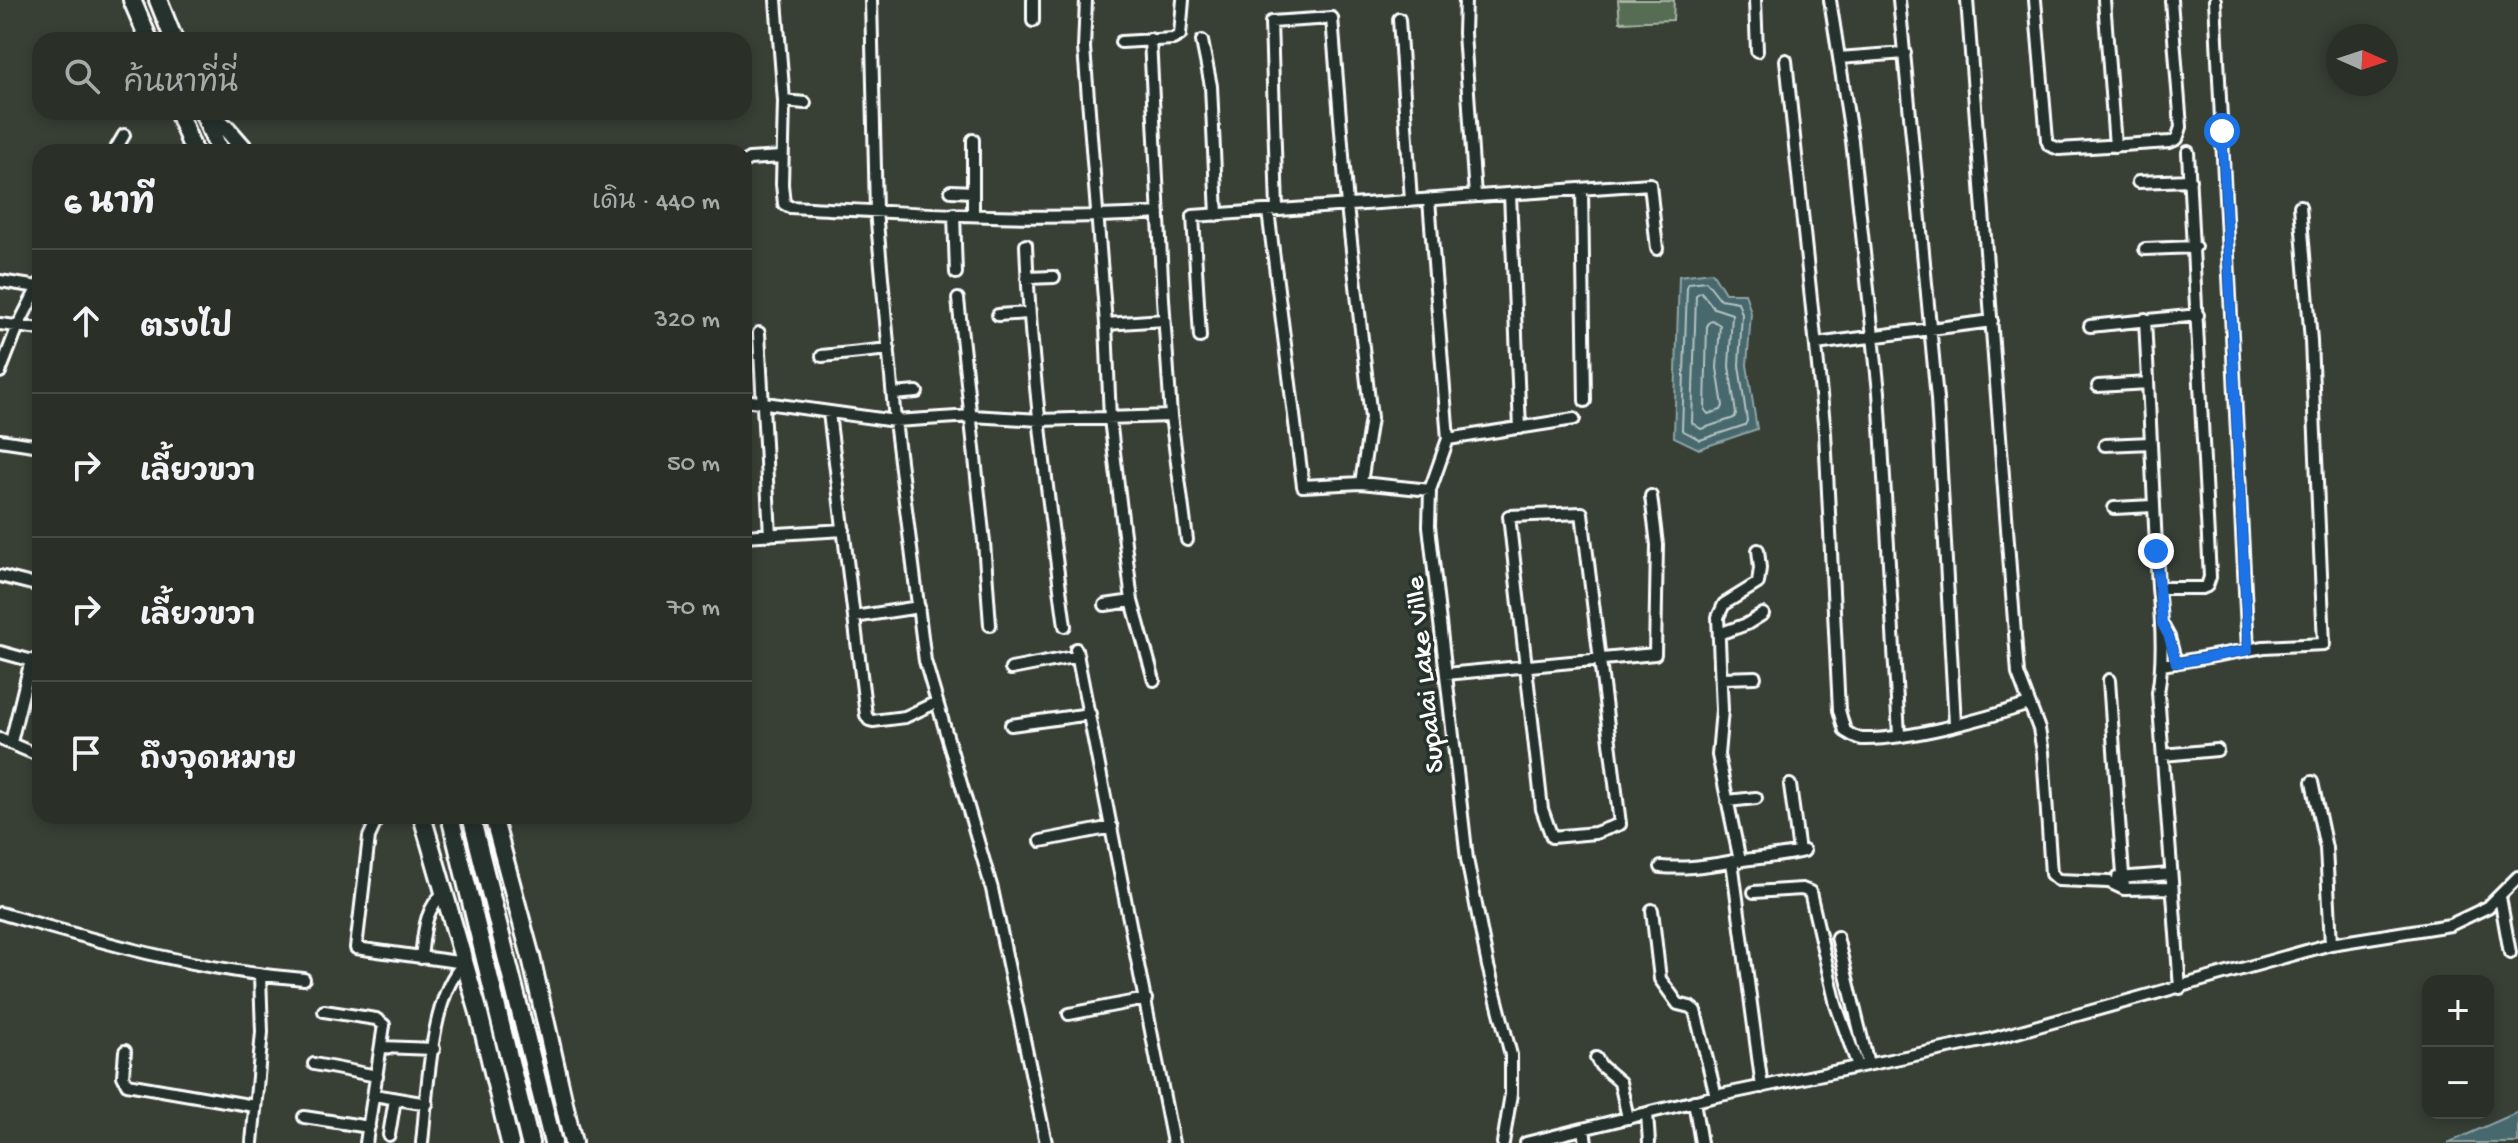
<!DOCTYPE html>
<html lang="th">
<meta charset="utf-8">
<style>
:root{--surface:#2a3028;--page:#323830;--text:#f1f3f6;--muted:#a5a9a8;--line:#464b45}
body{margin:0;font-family:"Gochi Hand","Playpen Sans Thai",sans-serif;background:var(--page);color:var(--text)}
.controls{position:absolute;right:24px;bottom:24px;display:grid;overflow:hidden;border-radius:16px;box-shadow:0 4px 12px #0003}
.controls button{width:72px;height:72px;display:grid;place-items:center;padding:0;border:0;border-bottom:2px solid var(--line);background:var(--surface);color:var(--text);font:40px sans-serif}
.compass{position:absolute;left:2326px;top:24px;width:72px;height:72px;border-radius:50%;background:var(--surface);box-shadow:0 4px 12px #0003;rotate:93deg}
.stop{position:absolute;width:24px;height:24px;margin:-18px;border:6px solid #1a73e8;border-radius:50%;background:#fff}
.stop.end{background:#1a73e8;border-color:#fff;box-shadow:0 2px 8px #0008}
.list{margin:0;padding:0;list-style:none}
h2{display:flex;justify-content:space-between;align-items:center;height:104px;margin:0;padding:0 32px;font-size:34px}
h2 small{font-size:26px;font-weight:400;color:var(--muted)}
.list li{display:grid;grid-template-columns:52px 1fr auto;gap:24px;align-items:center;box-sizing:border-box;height:144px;padding:0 32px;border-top:2px solid var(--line)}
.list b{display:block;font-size:30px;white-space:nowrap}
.list em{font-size:26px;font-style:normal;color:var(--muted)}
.icon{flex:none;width:44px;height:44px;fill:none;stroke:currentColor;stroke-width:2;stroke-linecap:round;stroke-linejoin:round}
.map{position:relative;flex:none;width:2518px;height:1143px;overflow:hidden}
.search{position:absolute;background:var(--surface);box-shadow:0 4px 12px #0003;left:32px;top:32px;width:720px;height:88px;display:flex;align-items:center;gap:20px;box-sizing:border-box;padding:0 28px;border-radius:24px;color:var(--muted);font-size:30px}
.panel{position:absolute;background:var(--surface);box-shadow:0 4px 12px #0003;left:32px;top:144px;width:720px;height:680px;border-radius:24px}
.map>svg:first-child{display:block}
.green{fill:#566d52;stroke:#aab6a8;stroke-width:2}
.water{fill:#46686c;stroke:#90a4a7;stroke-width:2}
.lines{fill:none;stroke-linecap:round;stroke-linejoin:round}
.shore{stroke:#b5c3c4;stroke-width:2}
.street-casing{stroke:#fff;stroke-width:16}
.primary-casing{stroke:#fff;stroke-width:22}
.street{stroke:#26332d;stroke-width:10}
.primary{stroke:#26332d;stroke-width:16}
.route{stroke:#1a73e8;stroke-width:10}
.labels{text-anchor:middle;stroke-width:7;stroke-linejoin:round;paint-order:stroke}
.street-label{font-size:28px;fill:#fff;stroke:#26332d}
</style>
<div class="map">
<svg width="2518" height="1143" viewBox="0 0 2518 1143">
<rect width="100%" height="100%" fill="#384036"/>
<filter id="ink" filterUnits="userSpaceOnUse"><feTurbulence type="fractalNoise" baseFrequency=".0125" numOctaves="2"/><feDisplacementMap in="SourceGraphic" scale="16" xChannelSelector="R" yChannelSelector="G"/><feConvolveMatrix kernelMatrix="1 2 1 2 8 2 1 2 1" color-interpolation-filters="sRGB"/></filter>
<g filter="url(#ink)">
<path class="green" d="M1618,0H1674L1673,20L1620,22Z"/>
<path class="water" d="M1712,272L1725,293H1745L1751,313L1747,365L1757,429L1699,449L1674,437L1679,276Z
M2518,1112V1143H2448Z"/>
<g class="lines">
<path class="shore" d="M1706,281L1720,299L1738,302L1742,314L1739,365L1747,421L1745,425L1700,440L1682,430L1687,287L1689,283Z
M1701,292L1714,308L1732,314L1729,366L1736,414L1734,418L1701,429L1692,423L1696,295Z
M1712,320L1720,325L1717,368L1723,406L1721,410L1708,414L1705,410L1707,324Z"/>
<defs>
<path id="street" d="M776,0L784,101L782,184L784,204L790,207C912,213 1036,222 1159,213
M871,0L876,211L895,421L925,661L992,889L1046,1143
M1086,0L1084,48L1106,324L1110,419L1132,601L1154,680
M1465,0L1464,33L1475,196
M1755,0L1757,51
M1830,0L1852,141L1879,392L1899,735
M1899,0L1937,399L1955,724
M1967,0L2018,674L2039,729L2043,752L2051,874L2058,880L2109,882L2124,889L2171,888
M2035,0L2047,140L2049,145L2059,149L2170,142L2177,139L2181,127L2171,0
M2104,0L2115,146
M2215,0L2248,650
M1399,19L1411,201
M1033,21V0
M1150,39L1163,299L1171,416L1187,540
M1202,41L1211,86L1217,215
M1121,42L1173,39L1180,35L1183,0
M1839,58L1905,53
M1786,60L1825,433L1839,710L1845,731C1851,735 1855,738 1862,739C1909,740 1984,719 2029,704
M784,101L805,103
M114,152L124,135
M744,162L749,159L782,157
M2138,182L2190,180
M1582,189L1585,401
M951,191L973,192
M1510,194L1520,428
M1429,200L1448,439L1430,490L1429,526L1467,859L1488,966L1511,1055V1094L1503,1143
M1277,210L1271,22L1332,18L1347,206L1371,418L1361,483
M1268,211L1303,486L1361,483L1430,490
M954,214L956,273
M973,214V140
M1026,245C1031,372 1048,499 1065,626
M2145,249L2195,247
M1027,278L1054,277
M0,281L38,287
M958,299L984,542L990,625
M998,315L1028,313
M2145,319L2158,588
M0,324L40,329
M1106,324L1164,320
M2090,326L2198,315
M759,333L770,535
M1200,337L1193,216L1650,184L1657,249
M1816,344L1992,321
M822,356L889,349
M0,372L18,326L40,283
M2098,386L2148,383
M893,394L917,392
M744,400L895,421L972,416L1040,420L1171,416
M829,413L866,715L869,720L873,721L905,717L937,702
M1448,439L1574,419
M0,440L40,446
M2105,445L2151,443
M2114,508L2153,506
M1582,513L1620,824L1595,833L1552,837L1542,809L1509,516Z
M744,536L844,530
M0,576L40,586
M1105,605L1132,601
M854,617L919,607
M2163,626L2169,637L2176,663
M1719,634L1747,624L1763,614
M1076,649L1173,1143
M0,652L40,663
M2162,665L2264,647L2324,644L2311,341L2300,206
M1011,669L1078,656
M1446,674L1655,654L1657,545L1651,496
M1722,678L1755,677
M2109,680L2124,889
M1011,725L1090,714
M0,739L40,756
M11,742L31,660
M2163,755L2217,750
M2312,782L2326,848L2331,944
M1790,785L1799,852
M1727,801L1756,798
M374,826L369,837L356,948L465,963
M1041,841L1112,827
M1732,861L1762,1087
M1740,861L1718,755L1722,710L1718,617L1724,604L1758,583L1760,568L1758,550
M1661,867C1685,869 1705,866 1729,862C1754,858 1779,857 1804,851
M2118,878L2170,874
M1754,892L1802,889L1810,892L1836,1005L1858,1066
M2500,897L2510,953
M1652,910L1660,979L1678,1004L1690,1007L1695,1011L1716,1096
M0,913C102,942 198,971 304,979
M1837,937L1868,1064
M421,958C424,933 424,909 445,892
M2180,988L2158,693C2164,659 2162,623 2158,588H2202L2207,586L2210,577L2188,152
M324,1011L376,1019L384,1025L366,1143
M1069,1014L1146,999
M381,1047L434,1049
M125,1051L123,1076L127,1084L254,1106
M1596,1058L1601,1066L1620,1082L1628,1118
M314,1064L377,1076
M374,1095L427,1104
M1694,1101L1701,1143
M1647,1113L1649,1143
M304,1117L369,1127
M1584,1129L1586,1143
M389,1135L395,1099
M252,1143L262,1032L260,976
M422,1143C427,1098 430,992 465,963
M1526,1143L1716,1096L1992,1039L2331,944L2450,925L2488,907L2518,877"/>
<path id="primary" d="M132,0L149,40
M158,0L174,40
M178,112L194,152
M203,112L220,152
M206,112L227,129L247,152
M422,816L479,1013L510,1143
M450,816L530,1143
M471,816L553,1143
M493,816L531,957L573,1143"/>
</defs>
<use href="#street" class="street-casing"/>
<use href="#primary" class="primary-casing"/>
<use href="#street" class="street"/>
<use href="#primary" class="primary"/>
</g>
</g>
<g class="lines" filter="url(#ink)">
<path class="route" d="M2156,551L2162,624L2169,637L2176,663L2248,650L2222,131"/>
</g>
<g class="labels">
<g class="street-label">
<text transform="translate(1422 675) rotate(-96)" y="10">Supalai Lake Ville</text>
</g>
</g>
</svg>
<div class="controls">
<button>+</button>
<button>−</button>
</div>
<svg class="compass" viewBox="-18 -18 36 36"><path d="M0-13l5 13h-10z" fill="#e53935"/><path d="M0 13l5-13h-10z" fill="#a5a9a8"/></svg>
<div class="stop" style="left:2222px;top:131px"></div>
<div class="stop end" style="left:2156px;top:551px"></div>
<div class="search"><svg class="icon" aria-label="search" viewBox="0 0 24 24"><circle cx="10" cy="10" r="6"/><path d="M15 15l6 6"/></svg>ค้นหาที่นี่</div>
<section class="panel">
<h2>6 นาที<small>เดิน · 440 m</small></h2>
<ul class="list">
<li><svg class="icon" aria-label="ahead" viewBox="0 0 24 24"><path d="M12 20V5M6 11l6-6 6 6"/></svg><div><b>ตรงไป</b></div><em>320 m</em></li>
<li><svg class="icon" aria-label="right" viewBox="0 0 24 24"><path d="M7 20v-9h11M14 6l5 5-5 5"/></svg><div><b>เลี้ยวขวา</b></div><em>50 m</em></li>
<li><svg class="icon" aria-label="right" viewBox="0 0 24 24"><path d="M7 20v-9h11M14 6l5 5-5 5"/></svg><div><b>เลี้ยวขวา</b></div><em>70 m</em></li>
<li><svg class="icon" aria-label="arrive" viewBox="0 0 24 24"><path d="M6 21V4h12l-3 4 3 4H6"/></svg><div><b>ถึงจุดหมาย</b></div></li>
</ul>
</section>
</div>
